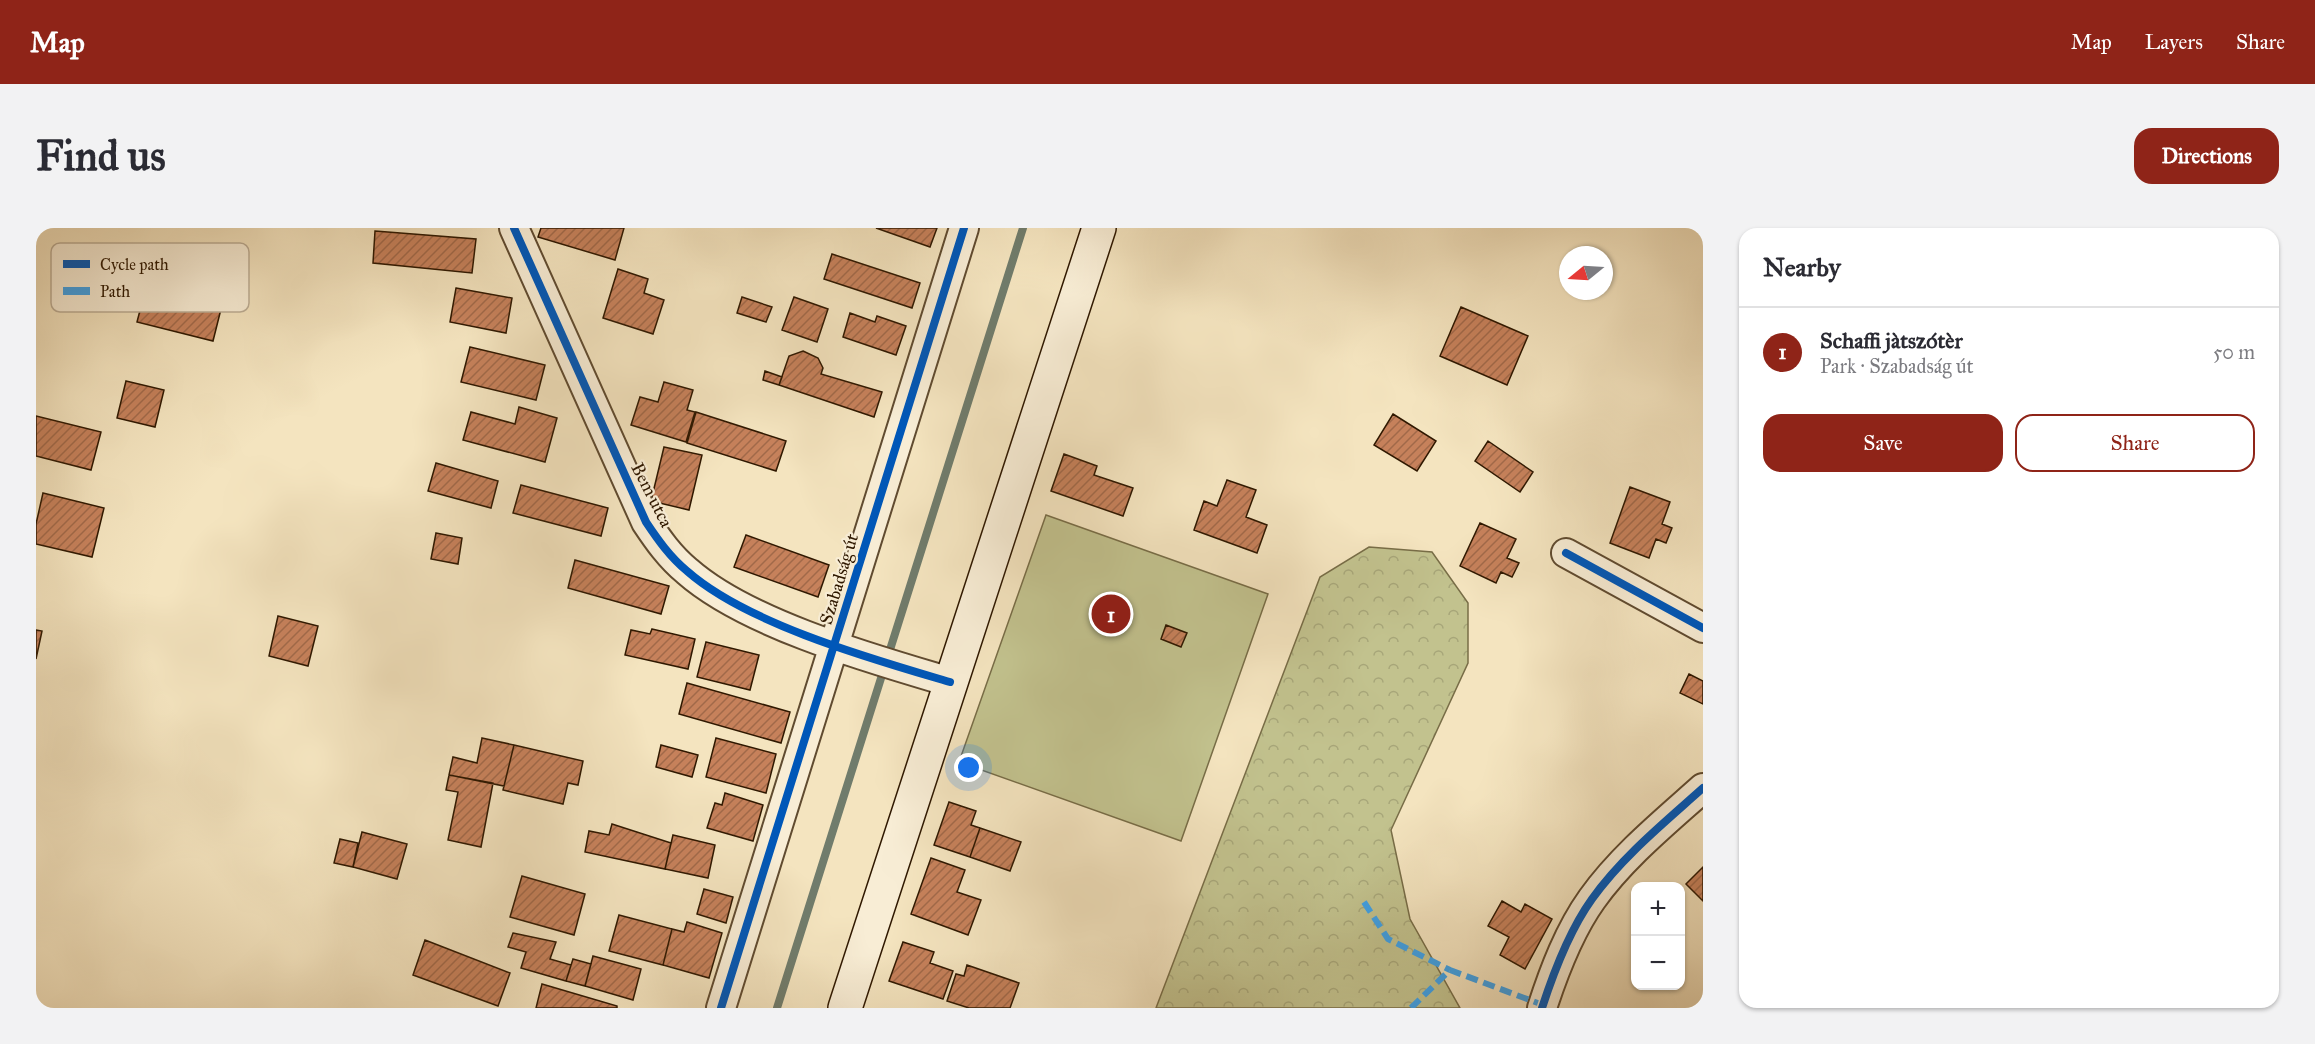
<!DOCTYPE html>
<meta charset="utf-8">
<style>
:root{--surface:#fff;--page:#f2f2f3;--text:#2b2b33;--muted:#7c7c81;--line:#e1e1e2;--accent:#8f2418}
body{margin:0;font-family:"IM FELL Great Primer",serif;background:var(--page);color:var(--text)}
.controls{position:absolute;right:18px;bottom:18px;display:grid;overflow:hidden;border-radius:12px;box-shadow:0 2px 4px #0004}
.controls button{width:54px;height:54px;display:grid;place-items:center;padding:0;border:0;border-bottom:2px solid var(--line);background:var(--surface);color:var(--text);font:30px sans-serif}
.compass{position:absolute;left:1523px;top:18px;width:54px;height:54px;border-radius:50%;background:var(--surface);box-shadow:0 2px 4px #0004;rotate:252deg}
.you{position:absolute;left:933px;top:540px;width:21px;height:21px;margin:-15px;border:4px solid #fff;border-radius:50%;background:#1a73e8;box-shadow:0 0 0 9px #1a73e833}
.badge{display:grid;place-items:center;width:39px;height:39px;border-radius:50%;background:var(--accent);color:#fff;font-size:20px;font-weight:700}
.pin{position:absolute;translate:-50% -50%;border:3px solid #fff;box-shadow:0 2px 6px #0006}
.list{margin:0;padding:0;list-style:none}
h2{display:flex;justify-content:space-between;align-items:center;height:78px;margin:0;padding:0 24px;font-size:26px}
h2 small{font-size:20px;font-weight:400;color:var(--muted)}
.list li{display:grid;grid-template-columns:39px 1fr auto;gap:18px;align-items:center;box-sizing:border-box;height:90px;padding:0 24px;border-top:2px solid var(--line)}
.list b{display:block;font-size:22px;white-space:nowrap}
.list p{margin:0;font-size:20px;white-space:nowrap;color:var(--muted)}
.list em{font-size:20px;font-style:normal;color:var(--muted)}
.actions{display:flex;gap:12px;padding:18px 24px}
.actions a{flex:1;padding:14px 0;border:2px solid var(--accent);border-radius:18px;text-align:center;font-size:21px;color:var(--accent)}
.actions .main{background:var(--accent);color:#fff}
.map{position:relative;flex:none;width:1667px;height:780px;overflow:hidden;border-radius:18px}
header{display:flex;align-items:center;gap:36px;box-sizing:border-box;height:84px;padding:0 30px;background:var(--accent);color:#fff}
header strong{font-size:28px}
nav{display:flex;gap:33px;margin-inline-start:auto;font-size:21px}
.intro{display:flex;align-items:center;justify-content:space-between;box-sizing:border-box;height:144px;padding:0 36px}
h1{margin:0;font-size:42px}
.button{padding:15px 27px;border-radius:18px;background:var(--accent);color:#fff;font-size:21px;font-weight:700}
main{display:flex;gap:36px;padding:0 36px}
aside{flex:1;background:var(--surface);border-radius:18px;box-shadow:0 2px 4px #0004}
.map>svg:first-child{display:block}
.green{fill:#c2c28e;stroke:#786d47;stroke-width:1.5}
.forest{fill:url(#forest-crowns);stroke:#786d47;stroke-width:1.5}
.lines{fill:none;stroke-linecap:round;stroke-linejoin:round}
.stream{stroke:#707c6c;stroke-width:8}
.building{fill:url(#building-hatch);stroke:#2f1800;stroke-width:1.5}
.minor-casing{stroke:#604b30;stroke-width:32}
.secondary-casing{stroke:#2f1800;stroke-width:36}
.minor{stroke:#f8edd5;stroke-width:28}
.secondary{stroke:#f8edd5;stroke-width:33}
.quiet{stroke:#3ea2e9;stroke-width:6;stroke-dasharray:12 6;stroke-linecap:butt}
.cycleway-casing{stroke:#f8edd5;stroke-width:11}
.cycleway{stroke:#0057b8;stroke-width:8}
.labels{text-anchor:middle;stroke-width:4.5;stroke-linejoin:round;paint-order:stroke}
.street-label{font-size:18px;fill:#2f1800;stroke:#f8edd5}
.key{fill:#f8edd5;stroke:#bcad95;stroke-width:1.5}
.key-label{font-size:16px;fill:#2f1800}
</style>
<header>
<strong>Map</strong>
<nav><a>Map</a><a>Layers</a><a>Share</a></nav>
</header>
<div class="intro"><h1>Find us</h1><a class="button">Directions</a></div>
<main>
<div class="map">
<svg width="1667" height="780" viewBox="0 0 1667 780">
<defs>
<pattern id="forest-crowns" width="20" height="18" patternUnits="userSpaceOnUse" patternTransform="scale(1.5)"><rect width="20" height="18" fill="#c2c28e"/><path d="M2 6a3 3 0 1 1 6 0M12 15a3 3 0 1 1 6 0" fill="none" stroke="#a7a679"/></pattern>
<pattern id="building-hatch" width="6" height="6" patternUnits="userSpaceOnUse" patternTransform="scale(1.5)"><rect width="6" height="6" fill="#c6815b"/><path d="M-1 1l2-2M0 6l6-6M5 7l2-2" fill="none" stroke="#a16949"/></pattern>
</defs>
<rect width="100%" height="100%" fill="#f4e4bf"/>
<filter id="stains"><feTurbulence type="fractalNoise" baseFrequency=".00333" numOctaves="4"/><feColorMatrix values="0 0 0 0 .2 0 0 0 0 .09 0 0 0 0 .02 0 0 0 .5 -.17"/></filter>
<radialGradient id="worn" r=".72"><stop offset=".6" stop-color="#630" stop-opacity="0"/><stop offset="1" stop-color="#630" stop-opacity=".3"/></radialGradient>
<path class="green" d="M1010,287L1232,366L1145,613L923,534Z"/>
<path class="forest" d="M1333,319L1396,324L1432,375V435L1355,602L1374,691L1424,780H1120L1284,349Z"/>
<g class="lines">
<path class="stream" d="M741,780L987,0"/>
</g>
<path class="building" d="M505,0H588L579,32L502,9Z
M840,0H901L894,19Z
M339,3L440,11L436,45L337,35Z
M796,26L884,55L876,80L788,51Z
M582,41L612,51L608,65L628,72L617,106L567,90Z
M420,60L476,70L470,105L414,94Z
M109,63L185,81L177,113L101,94Z
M706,69L736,79L730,94L701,85Z
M758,69L792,81L781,114L746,102Z
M1425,79L1492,108L1471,157L1404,128Z
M814,85L839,94L841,88L870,98L860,127L807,109Z
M434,119L509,137L500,172L425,154Z
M767,123L782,130L787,140L785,146L846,164L838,189L743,157L753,128Z
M729,143L746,149L743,157L727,152Z
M90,153L128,162L119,199L81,190Z
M628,154L657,162L651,182L659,184L650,214L595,197L604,169L622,174Z
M483,179L521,190L509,234L427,212L435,184L479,196Z
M660,184L750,213L740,243L651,215Z
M1357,186L1400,213L1381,243L1338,217Z
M0,188L65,204L55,242L0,228Z
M1452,213L1497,244L1484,264L1439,233Z
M628,219L666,227L653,282L615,273Z
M1028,226L1061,238L1058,247L1097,260L1087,288L1015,263Z
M400,235L462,253L455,280L392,263Z
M1191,252L1220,262L1210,289L1231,297L1221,325L1158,302L1168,273L1181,278Z
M485,257L572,280L565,308L477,285Z
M1594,259L1634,274L1626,296L1636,300L1630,315L1620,311L1613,330L1574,315Z
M7,265L68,280L56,329L0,316V296Z
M1444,295L1480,311L1471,330L1483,335L1476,349L1465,344L1460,355L1424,338Z
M400,305L426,310L422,336L395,331Z
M710,307L793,337L782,369L698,339Z
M539,332L633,358L625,386L532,360Z
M242,388L282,398L272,438L233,428Z
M1130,397L1151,405L1145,419L1125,411Z
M616,401L659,411L652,441L589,427L595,402L614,406Z
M0,402L6,403L0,431Z
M670,414L723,427L714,462L661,449Z
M1653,446L1667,453V476L1644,465Z
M651,455L754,484L745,515L643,486Z
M446,510L478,517L468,558L413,547L417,529L441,535Z
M680,510L740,526L730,565L670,549Z
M478,517L547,533L542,557L532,555L527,576L467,562Z
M625,517L662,527L656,549L620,539Z
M413,547L457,555L445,619L412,612L422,564L410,562Z
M689,565L727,577L717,613L671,600L679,575L686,577Z
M913,574L940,583L935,597L944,600L934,629L898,617Z
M576,596L635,615L629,641L549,624L553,603L573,607Z
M944,600L985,614L974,643L934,629Z
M326,604L371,616L361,651L317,639Z
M637,607L679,617L672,650L629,641Z
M304,611L322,615L317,639L298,635Z
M895,630L929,642L921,664L945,672L932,707L875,686Z
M1667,639V673L1650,656Z
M486,648L549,666L538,707L474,689Z
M668,661L697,669L690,695L661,686Z
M1466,673L1485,684L1489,676L1516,691L1489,741L1464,727L1473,709L1452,698Z
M583,687L636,701L627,737L573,723Z
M651,694L686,705L673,750L627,737L636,701L648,704Z
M477,705L520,714L514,731L535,737L530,753L485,740L490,724L472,719Z
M389,712L474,745L462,778L377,747Z
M867,714L898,724L894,735L917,743L907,771L853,753Z
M557,728L605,741L597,772L549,758Z
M537,731L555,736L549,758L530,753Z
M931,737L983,755L974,780H933L911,773L920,746L928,748Z
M506,756L581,778V780H500Z"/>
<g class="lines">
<defs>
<path id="minor" d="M478,0L610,294C622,312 634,329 651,343C711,396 836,431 914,454
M1530,325L1667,400
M685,780L928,0
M1506,780C1518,743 1533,703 1556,671C1586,629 1629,594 1667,560"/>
<path id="secondary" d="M809,780L1063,0"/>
</defs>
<use href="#minor" class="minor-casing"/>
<use href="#secondary" class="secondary-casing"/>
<use href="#minor" class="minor"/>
<use href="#secondary" class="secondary"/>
<path class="quiet" d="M1328,674L1352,711L1414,742
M1375,780L1414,742L1507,777"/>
<defs>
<path id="cycleway" d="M478,0L610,294C622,312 634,329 651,343C711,396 836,431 914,454
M1530,325L1667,400
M685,780L928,0
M1506,780C1518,743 1533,703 1556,671C1586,629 1629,594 1667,560"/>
</defs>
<use href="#cycleway" class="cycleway-casing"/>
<use href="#cycleway" class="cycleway"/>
</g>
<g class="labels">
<g class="street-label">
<text transform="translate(616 267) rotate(63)" y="6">Bem utca</text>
<text transform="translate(803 351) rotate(-73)" y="6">Szabadság út</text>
</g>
</g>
<rect x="15" y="15" width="198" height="69" rx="9" class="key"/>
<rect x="27" y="32" width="27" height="8" fill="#0057b8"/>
<rect x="27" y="59" width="27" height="8" fill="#3ea2e9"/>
<g class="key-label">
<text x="64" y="42">Cycle path</text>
<text x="64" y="69">Path</text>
</g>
<rect width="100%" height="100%" filter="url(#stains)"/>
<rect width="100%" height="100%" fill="url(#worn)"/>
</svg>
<div class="controls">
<button>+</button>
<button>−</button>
</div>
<svg class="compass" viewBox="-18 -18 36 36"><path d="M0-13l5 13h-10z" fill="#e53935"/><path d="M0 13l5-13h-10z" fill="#7c7c81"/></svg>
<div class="you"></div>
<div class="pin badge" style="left:1075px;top:386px">1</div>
</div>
<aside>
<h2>Nearby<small></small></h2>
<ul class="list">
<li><span class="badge">1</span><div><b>Schaffi jàtszótèr</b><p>Park · Szabadság út</p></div><em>50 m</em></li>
</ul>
<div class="actions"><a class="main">Save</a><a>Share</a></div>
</aside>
</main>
